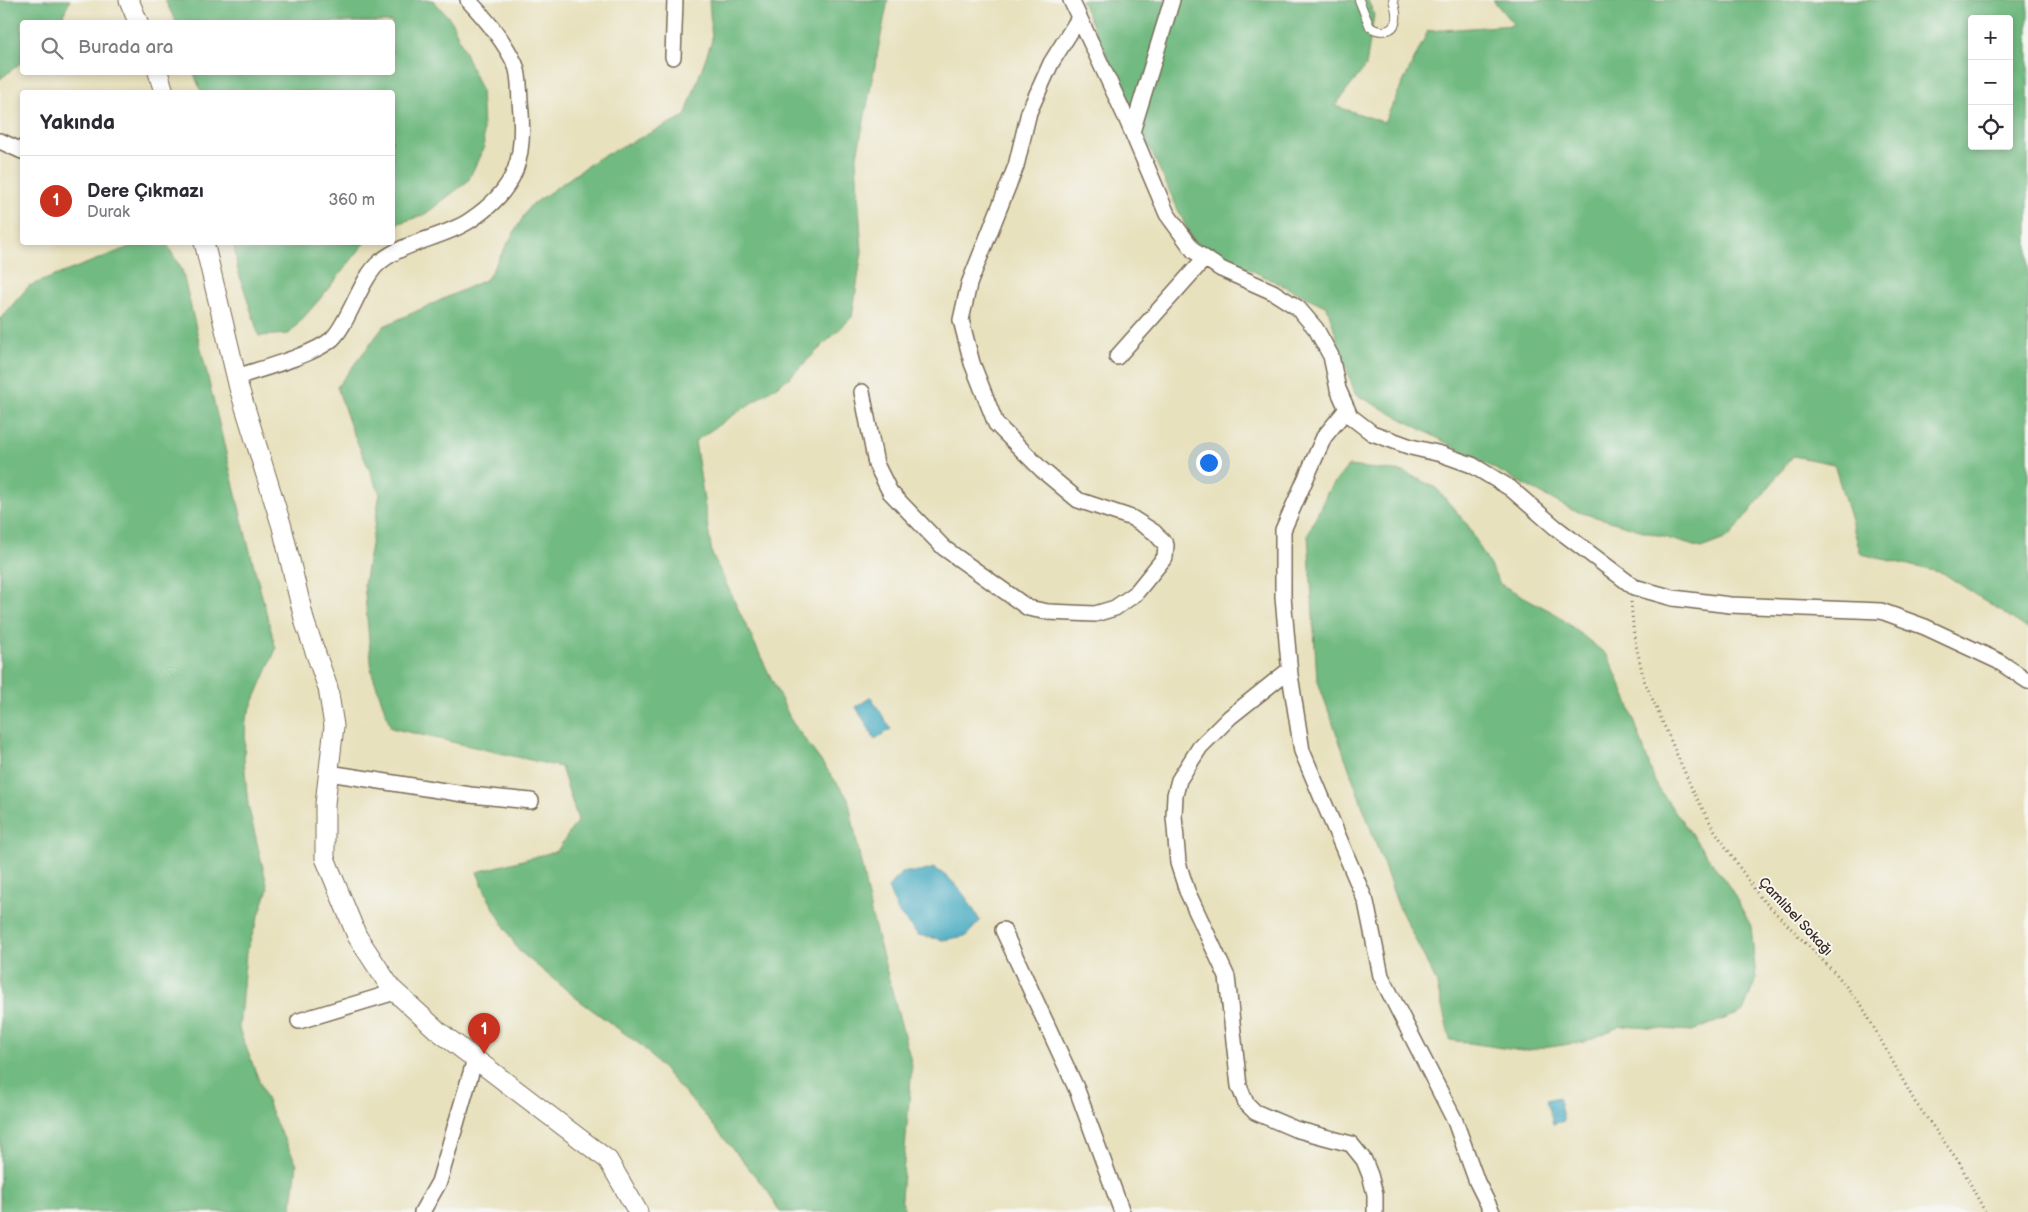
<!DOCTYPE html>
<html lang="tr">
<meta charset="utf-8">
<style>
:root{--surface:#fff;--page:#f7f7f7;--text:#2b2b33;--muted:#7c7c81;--line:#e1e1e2;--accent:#c8321e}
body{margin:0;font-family:"Balsamiq Sans",sans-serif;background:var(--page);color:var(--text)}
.controls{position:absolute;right:15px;top:15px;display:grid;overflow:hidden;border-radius:5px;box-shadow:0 2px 8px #0003}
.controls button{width:45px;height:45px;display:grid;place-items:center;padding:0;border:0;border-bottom:1px solid var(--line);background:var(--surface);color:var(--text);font:25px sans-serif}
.you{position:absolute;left:1208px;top:462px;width:18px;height:18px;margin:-12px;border:4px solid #fff;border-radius:50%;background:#1a73e8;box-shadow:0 0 0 8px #1a73e833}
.badge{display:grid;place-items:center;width:32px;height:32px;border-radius:50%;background:var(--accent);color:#fff;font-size:16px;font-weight:700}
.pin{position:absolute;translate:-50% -41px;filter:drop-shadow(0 1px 2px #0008)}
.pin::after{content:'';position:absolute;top:26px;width:18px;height:15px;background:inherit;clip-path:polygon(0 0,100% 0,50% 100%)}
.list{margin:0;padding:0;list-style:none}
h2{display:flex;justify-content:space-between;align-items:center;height:65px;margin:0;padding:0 20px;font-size:21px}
h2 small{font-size:16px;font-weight:400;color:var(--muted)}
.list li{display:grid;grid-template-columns:32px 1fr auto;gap:15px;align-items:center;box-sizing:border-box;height:90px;padding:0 20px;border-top:1px solid var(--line)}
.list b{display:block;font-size:19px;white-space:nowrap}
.list p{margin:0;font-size:16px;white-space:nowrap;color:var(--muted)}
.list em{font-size:16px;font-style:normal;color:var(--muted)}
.icon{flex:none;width:28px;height:28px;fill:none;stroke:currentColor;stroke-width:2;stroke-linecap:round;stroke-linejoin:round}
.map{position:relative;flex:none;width:2028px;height:1212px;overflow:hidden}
.search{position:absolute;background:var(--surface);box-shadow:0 2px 8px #0003;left:20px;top:20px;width:375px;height:55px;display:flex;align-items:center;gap:12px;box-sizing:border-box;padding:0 18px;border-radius:5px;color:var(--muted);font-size:19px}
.panel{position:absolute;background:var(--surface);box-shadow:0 2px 8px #0003;left:20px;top:90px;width:375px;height:155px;border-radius:5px}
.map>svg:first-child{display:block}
.forest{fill:#71ba81;stroke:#567250;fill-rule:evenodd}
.water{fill:#40a8c0;stroke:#3e696f}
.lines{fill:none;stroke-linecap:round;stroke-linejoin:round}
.service-casing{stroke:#786a56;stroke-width:10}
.minor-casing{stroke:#786a56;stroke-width:18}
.tertiary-casing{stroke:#786a56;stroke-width:21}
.path{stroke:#786a56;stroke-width:3;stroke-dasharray:1 4;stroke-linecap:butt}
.service{stroke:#fff;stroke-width:8}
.minor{stroke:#fff;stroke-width:15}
.tertiary{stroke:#fff;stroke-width:19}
.labels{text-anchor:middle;stroke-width:4;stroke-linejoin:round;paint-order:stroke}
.street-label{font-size:14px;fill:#3b2a1e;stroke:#f6f6f2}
</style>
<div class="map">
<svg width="2028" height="1212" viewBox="0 0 2028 1212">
<rect width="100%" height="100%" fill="#f6f6f2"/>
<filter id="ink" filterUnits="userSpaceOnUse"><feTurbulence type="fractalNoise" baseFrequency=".02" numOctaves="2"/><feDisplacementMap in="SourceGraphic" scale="10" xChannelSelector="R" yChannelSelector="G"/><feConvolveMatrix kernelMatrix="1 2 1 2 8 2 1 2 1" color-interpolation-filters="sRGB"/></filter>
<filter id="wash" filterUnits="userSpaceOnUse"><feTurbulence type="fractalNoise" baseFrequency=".0096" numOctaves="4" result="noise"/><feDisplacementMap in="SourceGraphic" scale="20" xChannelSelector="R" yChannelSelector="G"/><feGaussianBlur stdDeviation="1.12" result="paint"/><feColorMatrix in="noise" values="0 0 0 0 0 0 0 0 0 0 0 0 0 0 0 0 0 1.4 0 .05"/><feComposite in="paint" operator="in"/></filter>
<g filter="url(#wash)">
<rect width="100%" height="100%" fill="#e8e1bd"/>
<path class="forest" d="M0,0H70L60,22H22V62L0,79Z
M165,0H433L451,20L481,90L484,147L468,181L424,215L393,225L392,92H201L194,73L392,72V22H176Z
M709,0H888L856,161L862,252L852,317L790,377L695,441L712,554L792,722L848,798L871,913L912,1065L901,1198L905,1212H780L767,1190L702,1112L642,1046L580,1001L518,950L487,896L477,872L557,851L578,820L561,767L391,728L372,673L364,584L380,494L351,428L337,387L384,326L487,279L529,207L597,159L685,116L712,40Z
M1081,0H1368L1374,15L1366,66L1335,106L1384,122L1428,31L1514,25L1493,0H2028V629L1943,573L1861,554L1834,464L1793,456L1730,537L1701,548L1572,510L1355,394L1327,307L1193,242ZM1972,19H2009V146H1972Z
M142,242L166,243L182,270L246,536L276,649L246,719L244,760L248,805L268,889L246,953L239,1029L274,1119L297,1164L291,1212H0V319L29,286Z
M234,243V242L365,243L319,300L289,334L259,336L237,267Z
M1348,466L1404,472L1436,488L1467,524L1500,584L1556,614L1608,656L1628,702L1656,785L1731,889L1751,926L1756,979L1743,1012L1692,1031L1621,1026L1584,1042L1522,1051L1450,1040L1436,981L1398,905L1317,679L1308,534L1328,491Z"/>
<path class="water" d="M871,697L891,729L875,739L856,707Z
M934,868C956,880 968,899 980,921L966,936L943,940L918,935L898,912L888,888L902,872H920Z
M1558,1097L1564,1121L1553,1124L1547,1100Z"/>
</g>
<g filter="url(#ink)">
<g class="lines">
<defs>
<path id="service" d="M1359,0L1370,27C1379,33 1394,33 1396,20C1397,14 1395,6 1393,0"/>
<path id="minor" d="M1071,0L1127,120L1167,214L1194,251L1221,269L1273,292L1298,308L1316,329L1331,356L1338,389L1350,416L1372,433L1411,447L1441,454L1472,465L1510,488L1555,527L1634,587L1673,598L1730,605L1881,611L1925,627L1998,661L2028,681
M673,57L675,0
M1132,132L1172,0
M0,141L22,151
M1117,357L1205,258
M237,377C260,369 314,355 332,339C349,323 361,277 380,262C405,241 441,239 469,221C518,189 526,157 520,101C519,90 520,74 515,64C504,40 486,19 468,0
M862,392L876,464L890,492L944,548L1028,608L1048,612L1095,614L1115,608L1135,594L1165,557L1166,545L1154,532L1132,518L1078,500L1042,470L996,424L972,363L961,320L969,284L1016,166L1029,112L1051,63L1079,18
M1347,409L1324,437L1283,530V597L1290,675L1302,751L1366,902L1381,976L1455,1121L1477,1182L1492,1212
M1289,670L1230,717L1200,747L1179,780L1175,795L1174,816L1178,863L1187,891L1227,977L1239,1086L1246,1103L1255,1112L1295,1129L1351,1144L1364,1160L1370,1175L1375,1194V1212
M329,773L470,795L531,801
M1003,930L1077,1090L1122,1212
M299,1021L395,992
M422,1212L439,1182L475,1059"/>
<path id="tertiary" d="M129,0L138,22
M158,72L164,92
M204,242L239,388L282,527L305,623L328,688L334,726L325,804V858L357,936L391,988L437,1030L608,1160L638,1212"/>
</defs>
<use href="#service" class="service-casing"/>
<use href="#minor" class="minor-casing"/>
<use href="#tertiary" class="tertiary-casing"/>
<path class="path" d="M1631,602L1634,636L1644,680L1693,791L1713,828L1759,896L1837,975L1862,1006L1915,1102L1959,1162L1985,1212"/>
<use href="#service" class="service"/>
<use href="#minor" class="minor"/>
<use href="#tertiary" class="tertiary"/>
</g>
</g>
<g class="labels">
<g class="street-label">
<text transform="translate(1796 916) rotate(47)" y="5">Çamlıbel Sokağı</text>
</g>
</g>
</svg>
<div class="controls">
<button>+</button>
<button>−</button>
<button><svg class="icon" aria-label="locate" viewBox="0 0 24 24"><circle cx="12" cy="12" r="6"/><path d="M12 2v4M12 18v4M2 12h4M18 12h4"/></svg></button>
</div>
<div class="you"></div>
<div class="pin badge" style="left:484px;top:1054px">1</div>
<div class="search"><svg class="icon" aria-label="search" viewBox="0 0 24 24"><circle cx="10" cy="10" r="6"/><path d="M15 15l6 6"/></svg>Burada ara</div>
<section class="panel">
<h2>Yakında<small></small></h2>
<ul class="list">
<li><span class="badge">1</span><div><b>Dere Çıkmazı</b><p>Durak</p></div><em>360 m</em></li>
</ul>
</section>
</div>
